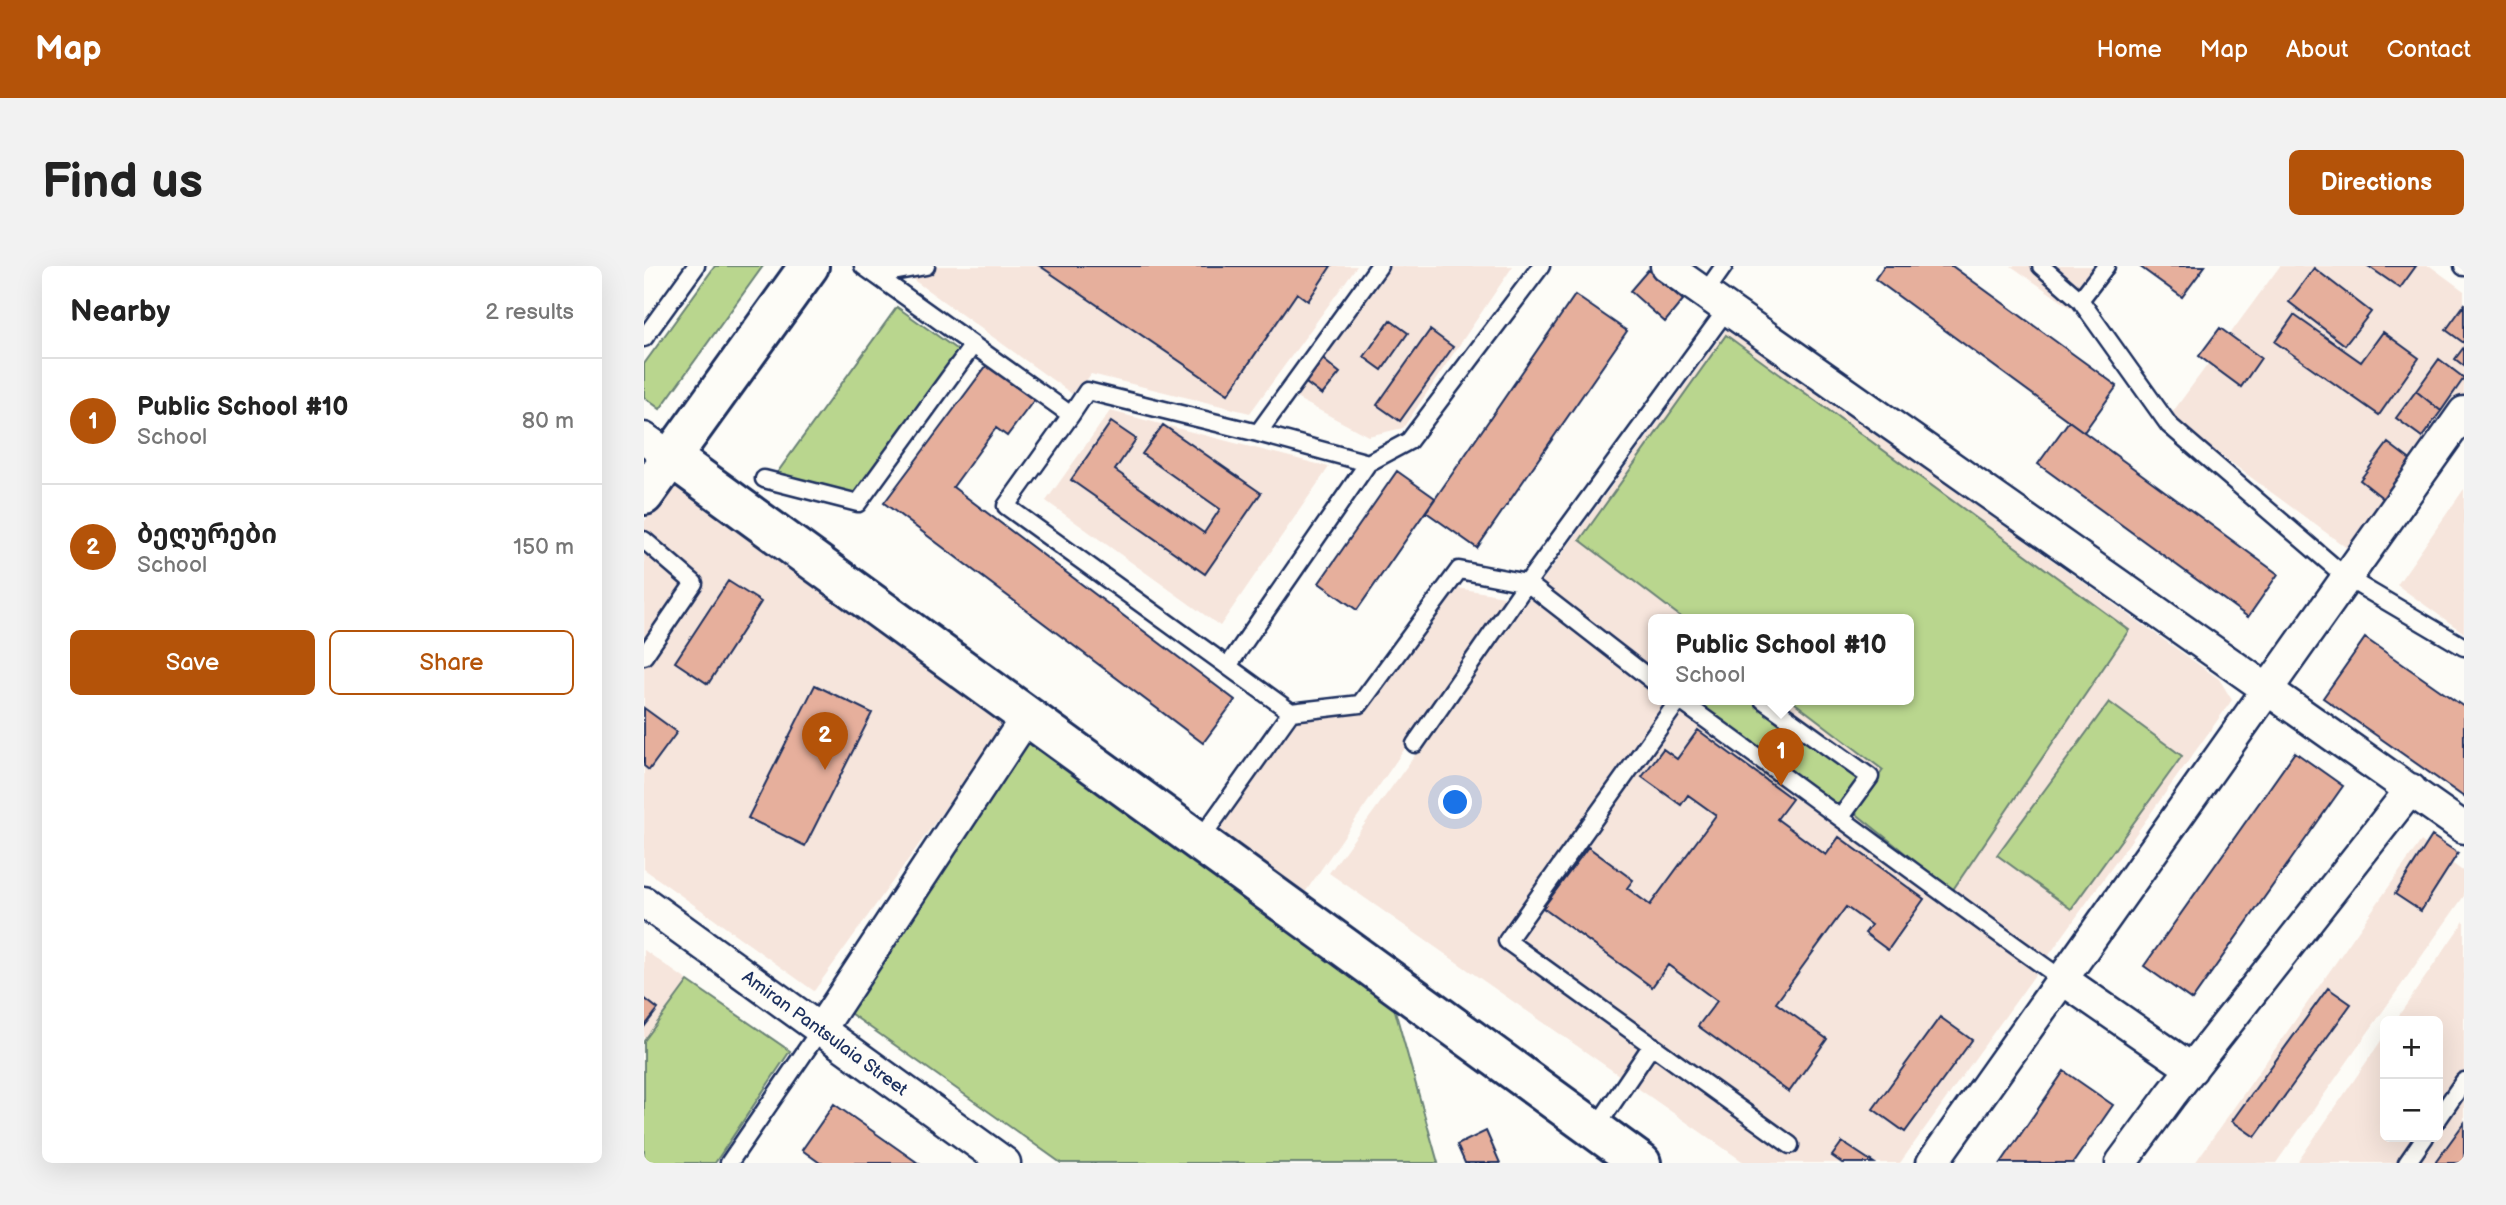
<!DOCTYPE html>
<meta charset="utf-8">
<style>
:root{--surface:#fff;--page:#f2f2f2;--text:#222;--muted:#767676;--line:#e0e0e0;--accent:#b45309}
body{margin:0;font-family:"Balsamiq Sans","Noto Sans Georgian",sans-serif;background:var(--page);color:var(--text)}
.controls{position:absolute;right:21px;bottom:21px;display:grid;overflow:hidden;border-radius:10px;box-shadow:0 7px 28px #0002}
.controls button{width:63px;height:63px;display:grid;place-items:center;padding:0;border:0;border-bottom:2px solid var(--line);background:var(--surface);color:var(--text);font:35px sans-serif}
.you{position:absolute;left:812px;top:537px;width:24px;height:24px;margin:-18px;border:5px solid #fff;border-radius:50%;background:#1a73e8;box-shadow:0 0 0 10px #1a73e833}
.badge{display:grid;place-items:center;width:46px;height:46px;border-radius:50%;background:var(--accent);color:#fff;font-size:23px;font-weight:700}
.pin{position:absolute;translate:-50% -58px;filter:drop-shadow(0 2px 4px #0008)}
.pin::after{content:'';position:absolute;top:37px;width:24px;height:21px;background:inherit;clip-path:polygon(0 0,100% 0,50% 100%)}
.popup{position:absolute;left:1004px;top:348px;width:266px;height:91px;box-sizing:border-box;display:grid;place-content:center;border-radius:10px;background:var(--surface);filter:drop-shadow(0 2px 5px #0005);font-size:23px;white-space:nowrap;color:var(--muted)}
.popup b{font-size:26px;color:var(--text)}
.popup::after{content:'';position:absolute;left:50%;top:100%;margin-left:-14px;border:14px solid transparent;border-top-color:var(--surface)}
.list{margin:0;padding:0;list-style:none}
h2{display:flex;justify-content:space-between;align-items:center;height:91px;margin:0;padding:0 28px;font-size:30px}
h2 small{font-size:23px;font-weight:400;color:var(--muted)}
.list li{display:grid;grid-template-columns:46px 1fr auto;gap:21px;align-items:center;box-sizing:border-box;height:126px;padding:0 28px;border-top:2px solid var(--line)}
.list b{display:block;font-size:26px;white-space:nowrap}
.list p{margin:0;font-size:23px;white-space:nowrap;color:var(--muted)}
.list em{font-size:23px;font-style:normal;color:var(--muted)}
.actions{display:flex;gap:14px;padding:21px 28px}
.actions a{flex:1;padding:16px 0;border:2px solid var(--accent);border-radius:10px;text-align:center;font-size:24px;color:var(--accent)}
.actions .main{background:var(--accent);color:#fff}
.map{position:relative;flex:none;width:1820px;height:897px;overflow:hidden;border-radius:10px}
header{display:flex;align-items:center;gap:42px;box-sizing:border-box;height:98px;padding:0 35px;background:var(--accent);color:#fff}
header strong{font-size:33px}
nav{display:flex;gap:38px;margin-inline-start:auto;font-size:24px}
.intro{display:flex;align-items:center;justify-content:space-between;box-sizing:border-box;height:168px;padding:0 42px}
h1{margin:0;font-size:49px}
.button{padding:18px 32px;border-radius:10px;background:var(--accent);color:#fff;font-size:24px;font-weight:700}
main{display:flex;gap:42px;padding:0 42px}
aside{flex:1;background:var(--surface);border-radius:10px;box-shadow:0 7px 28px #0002}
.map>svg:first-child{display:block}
.built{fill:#f6e5dc;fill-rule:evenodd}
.green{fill:#b9d68e;stroke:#6a8276;stroke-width:2}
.building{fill:#e6af9c;stroke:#1b2f5e;stroke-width:2}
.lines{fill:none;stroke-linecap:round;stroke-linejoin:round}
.lane-casing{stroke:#1b2f5e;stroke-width:21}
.street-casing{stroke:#1b2f5e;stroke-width:35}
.secondary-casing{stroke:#1b2f5e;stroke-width:44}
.lane{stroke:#fdfcf7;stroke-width:16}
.street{stroke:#fdfcf7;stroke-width:30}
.secondary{stroke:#fdfcf7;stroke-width:38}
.labels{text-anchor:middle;stroke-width:6;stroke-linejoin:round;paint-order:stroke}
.street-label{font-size:18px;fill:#1b2f5e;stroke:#fdfcf7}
</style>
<header>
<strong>Map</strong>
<nav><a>Home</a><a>Map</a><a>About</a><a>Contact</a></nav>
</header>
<div class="intro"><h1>Find us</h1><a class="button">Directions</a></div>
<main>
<aside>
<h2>Nearby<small>2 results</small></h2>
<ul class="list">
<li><span class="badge">1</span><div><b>Public School #10</b><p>School</p></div><em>80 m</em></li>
<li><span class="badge">2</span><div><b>ბეღურები</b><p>School</p></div><em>150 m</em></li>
</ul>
<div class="actions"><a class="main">Save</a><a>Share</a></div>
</aside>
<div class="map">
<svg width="1820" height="897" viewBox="0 0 1820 897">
<rect width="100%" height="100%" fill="#fdfcf7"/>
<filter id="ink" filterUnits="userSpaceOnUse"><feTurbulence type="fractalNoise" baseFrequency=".0143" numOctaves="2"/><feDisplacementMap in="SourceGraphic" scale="14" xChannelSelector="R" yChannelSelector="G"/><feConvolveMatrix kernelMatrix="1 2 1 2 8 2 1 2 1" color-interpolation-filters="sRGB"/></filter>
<g filter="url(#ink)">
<path class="built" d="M250,0H713L606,147L447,108L431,130Z
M746,0H869L759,162L724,170L652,132Z
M1367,0H1470L1437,49Z
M1636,0H1786L1820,25V131L1707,285L1525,151Z
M1083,62L1575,413L1588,434L1256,897H1101L685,607ZM1009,354H1265V434H1009Z
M466,145L685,201L576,360L402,235Z
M29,216L362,457L170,725L0,603V256Z
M1820,223V367L1753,319Z
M808,321L866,331L660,628L575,564L657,448L719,442Z
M1777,575L1820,606V630L1632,897H1551Z
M1820,655V897H1653L1741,769V871H1794V755H1751Z
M0,684L44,715L0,775Z"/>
<path class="green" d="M71,0H119L16,143L0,131V98Z
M253,41L319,88L217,229L133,207Z
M1082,69L1485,364L1308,625L1210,546L1239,504L1147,434H1265V354H1041L936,274Z
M1057,434H1113L1217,508L1192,542L1051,442Z
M1465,436L1538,490L1427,643L1353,589Z
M384,472L750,741L794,897H417L203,745Z
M44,715L146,785L71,897H0V775Z"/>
<path class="building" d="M396,0H687L664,35L653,27L584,128Z
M1240,0H1308L1473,120L1440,166L1231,13Z
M1495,0H1561L1538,31Z
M1724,0H1772L1756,22Z
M1670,2L1727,46L1701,79L1645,36Z
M1004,4L1039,34L1021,56L986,25Z
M931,29L983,65L833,282L782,246Z
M1820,39V77L1802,64Z
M1650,49L1717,96L1739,66L1775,92L1735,149L1631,76Z
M746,54L764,67L738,104L720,91Z
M1576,62L1617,92L1597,121L1555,90Z
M786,64L809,81L756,155L733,139Z
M1820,81V100L1811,93Z
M676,91L696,107L678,129L658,114Z
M1795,93L1820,112L1797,145L1772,125Z
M343,99L390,134L363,170L352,162L309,221L591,434L559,477L240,237Z
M1772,125L1797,145L1778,171L1752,152Z
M1425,155L1634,308L1604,351L1394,198Z
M467,156L492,173L471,204L560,267L576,243L498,188L519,159L617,227L561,308L427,214Z
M1744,177L1769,196L1740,233L1716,214Z
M753,205L791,232L713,344L675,317Z
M84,315L117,336L64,418L31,396Z
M1721,372L1820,441V531L1679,432Z
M171,419L228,447L161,580L104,552Z
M0,442L33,466L5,504L0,500Z
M1054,464L1148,533L1133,553L1182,589L1195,571L1280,633L1244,684L1221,667L1227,659L1202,641L1132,737L1183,773L1145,826L1054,760L1073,735L1024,699L1008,721L899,642L944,581L989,614L983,622L1006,639L1072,549L1044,529L1037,539L998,511L1019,483L1033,493Z
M1651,486L1699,520L1548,734L1500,700Z
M1788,570L1814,587L1777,645L1751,628Z
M1684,722L1707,738L1611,871L1588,855Z
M0,732L14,743L0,761Z
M1296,751L1328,774L1261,866L1229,843Z
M1420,805L1469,839L1429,897H1357Z
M190,838L274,897H176L158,884Z
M1820,857V897H1791Z
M842,865L856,897H821L813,879Z
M1198,876L1230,897H1198L1188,890Z"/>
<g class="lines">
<defs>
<path id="lane" d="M219,0L427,149L362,240L647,446L716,438L815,304L883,317L1009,415
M1397,0L1436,34L1525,159L1703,312L1820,381
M1819,0L1820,1
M232,9L282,0
M1061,27L1080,0
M1436,34L1462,0
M0,72L52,0
M427,149L443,125L614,167
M724,197L614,167L735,0
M120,213L214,237L329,79
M0,274L50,317L0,390
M584,400L724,197L765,175L897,0
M1119,434L1226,511L1197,551
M771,478L883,317L1083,43
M555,575L647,446
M1794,853L1820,815
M951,863L1008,779
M1146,879L863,675L1035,434C1163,526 1289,622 1418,713
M85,897L176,764
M1763,897L1781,871"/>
<path id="street" d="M1022,0L1820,562
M0,172L27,191
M0,636L361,897
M1418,713L1548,803
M176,764L383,450
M1288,897L1820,146
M1477,897L1527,829L1767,523"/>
<path id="secondary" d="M27,191L997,897
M0,229L165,0"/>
</defs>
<use href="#lane" class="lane-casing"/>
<use href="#street" class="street-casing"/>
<use href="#secondary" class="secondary-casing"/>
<use href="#lane" class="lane"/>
<use href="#street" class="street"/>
<use href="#secondary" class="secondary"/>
</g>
</g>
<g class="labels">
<g class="street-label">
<text transform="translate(181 767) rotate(36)" y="6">Amiran Pantsulaia Street</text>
</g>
</g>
</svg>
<div class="controls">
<button>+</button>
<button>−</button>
</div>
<div class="you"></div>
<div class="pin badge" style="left:1137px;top:520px">1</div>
<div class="popup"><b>Public School #10</b>School</div>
<div class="pin badge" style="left:181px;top:504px">2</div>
</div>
</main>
